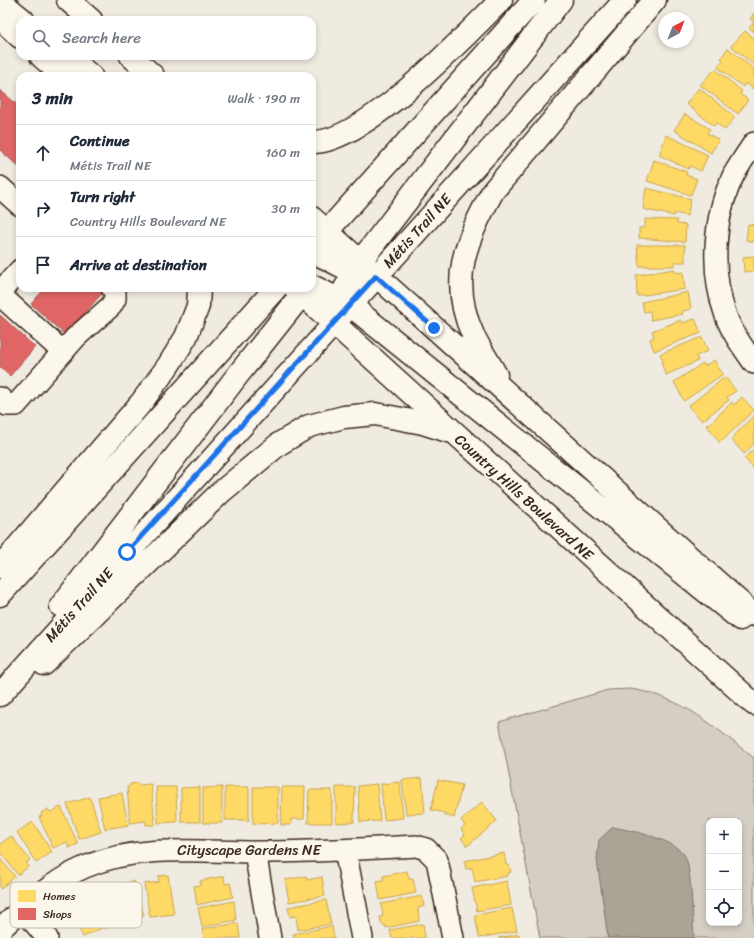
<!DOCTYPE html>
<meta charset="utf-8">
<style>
:root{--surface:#fff;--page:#f2f2f3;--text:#1f2937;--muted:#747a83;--line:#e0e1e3}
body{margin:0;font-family:Sriracha,sans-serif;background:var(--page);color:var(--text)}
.controls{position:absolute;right:12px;bottom:12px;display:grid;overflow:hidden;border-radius:8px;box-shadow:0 2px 6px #0003}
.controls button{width:36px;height:36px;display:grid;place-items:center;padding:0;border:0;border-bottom:1px solid var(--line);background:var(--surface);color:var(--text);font:20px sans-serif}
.compass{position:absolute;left:658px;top:12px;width:36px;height:36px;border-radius:50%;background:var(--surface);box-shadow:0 2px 6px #0003;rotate:42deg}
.stop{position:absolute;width:12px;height:12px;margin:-9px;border:3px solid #1a73e8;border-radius:50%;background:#fff}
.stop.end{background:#1a73e8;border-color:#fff;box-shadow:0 1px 4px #0008}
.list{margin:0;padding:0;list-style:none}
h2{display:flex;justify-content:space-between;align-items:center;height:52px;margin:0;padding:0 16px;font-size:17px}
h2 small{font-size:13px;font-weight:400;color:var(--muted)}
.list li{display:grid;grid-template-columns:26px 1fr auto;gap:12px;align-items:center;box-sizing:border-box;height:56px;padding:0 16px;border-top:1px solid var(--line)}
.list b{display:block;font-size:15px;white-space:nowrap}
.list p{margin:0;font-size:13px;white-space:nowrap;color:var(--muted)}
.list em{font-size:13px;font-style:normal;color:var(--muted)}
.icon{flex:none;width:22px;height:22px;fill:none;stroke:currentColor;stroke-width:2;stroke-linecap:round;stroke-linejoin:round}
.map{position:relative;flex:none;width:754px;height:938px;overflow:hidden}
.search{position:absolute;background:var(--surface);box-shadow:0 2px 6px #0003;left:16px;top:16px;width:300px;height:44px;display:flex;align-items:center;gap:10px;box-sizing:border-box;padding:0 14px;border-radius:12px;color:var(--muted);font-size:15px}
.panel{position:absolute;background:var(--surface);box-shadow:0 2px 6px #0003;left:16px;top:72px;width:300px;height:220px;border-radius:12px}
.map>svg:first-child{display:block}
.green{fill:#d5cec3;stroke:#887c70;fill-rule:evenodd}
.water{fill:#aca397;stroke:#7f7367}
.homes{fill:#ffd966;stroke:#c4a450}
.shops{fill:#e06666;stroke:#ae5450}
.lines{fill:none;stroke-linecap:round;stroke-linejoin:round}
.minor-casing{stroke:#3b2a1e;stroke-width:24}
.major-casing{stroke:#3b2a1e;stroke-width:25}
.minor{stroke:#fbf7ec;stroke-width:21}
.major{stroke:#fbf7ec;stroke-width:22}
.route{stroke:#1a73e8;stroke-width:5}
.labels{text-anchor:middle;stroke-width:4;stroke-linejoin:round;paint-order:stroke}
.street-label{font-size:15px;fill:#3b2a1e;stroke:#fbf7ec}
.key{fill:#fbf7ec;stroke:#c1baae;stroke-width:1}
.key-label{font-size:11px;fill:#3b2a1e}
</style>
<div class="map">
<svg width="754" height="938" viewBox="0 0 754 938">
<rect width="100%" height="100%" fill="#f0ebe0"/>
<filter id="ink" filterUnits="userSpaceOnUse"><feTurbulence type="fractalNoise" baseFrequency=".025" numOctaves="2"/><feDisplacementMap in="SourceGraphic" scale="8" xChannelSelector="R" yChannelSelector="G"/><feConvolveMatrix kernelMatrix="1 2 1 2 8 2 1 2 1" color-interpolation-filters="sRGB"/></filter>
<g filter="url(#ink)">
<path class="green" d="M631,689C685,698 713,726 754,758V938H540L499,722L608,690ZM709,821H739V923H709Z"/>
<path class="water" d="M613,827C632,831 673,838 685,856C691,866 693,923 694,938H608L597,860L599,840Z"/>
<path class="homes" d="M754,13V32L749,28L754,22L750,19Z
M745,31L754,38V65L731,46Z
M728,48L754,69V90L746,83L743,87L717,67L723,60L721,58Z
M715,69L742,91L740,94L748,100L738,114L700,85Z
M699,88L735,117L725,130L716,123L714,126L686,104Z
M685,114L710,129L707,133L719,140L711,153L674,130Z
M666,135L708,155L701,171L690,166L688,169L659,155Z
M654,160L687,172L686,175L697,179L691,195L647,181Z
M646,188L691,199L687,216L675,213L674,216L643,209Z
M645,219L677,220V224L686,225L685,242L639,238V228H645Z
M748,224L754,225V242L746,240Z
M637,245H685V262H674V266H639Z
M754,256V271L744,272L743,257Z
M675,269V273L683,272L685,289L637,296L636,275Z
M688,292L691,309L682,311L683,314L651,320L650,311L644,312L642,302Z
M695,319L701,333L654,351L650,339L654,337L652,331L681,320L682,323Z
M702,337L708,351L696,356L698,361L666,375L661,363L663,361L660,354Z
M714,360L723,374L684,401L674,382L703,363L705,366Z
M725,377L736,391L727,397L729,400L702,421L688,406Z
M742,397L754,410L720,443L707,426L732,402L734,405Z
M754,415V444L744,454L731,439Z
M754,449V469L744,458Z
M422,778L425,813L406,814L402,780Z
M438,780L462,785L454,818L444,815L445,813L431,810Z
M400,782L403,818L384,820L381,784Z
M138,783L139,785L151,784L155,825H146V821L130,823L127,787L130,786V784Z
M377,784L380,821L360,822L358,786Z
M156,787H176L177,822L158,823Z
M200,787V822H181V788Z
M222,787V823H203V788Z
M225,787H249V820H225Z
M253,787H278V823L253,824Z
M282,787H305L304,819H291V825H281Z
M336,787H355L354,822L336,823Z
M309,790H332V823H308Z
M122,793L128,825L105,829L98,797Z
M90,797L101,832L79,839L67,804Z
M482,802L497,821L467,846L461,838L465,835L461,829L465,826L461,820Z
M61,807L78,844L69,848L67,842L53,848L39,817L42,816L41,813L48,809L50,812Z
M33,822L52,852L36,863L17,832Z
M11,836L30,860L26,863L29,866L18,875L0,852V844Z
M504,853L506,865H509L511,872L508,873V876L475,882L472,868L466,869L464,861Z
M0,859L15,876L1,889L0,888Z
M407,871L409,879H413L416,893L380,900L377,881L383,880V876Z
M168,875L174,914L150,917L144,884L159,882L158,876Z
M224,876L225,884L230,883L233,897L197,905L194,886L201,885L200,881Z
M306,876L307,880L322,877L325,896L289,902L285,880Z
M134,881L144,915L126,921L115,886Z
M507,881L511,905L477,911L472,888Z
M107,888L123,920L105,929L89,896Z
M422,896L424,906L418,908L419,921L386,928L385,925H382L380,917L383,916L381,904Z
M87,898L102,928L83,937L77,925L74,926L66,909Z
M326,900L331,924L298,930L296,916L290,917L288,907Z
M234,901L236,920L202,927L198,908Z
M512,908L517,931L479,938L475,915Z
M238,923L240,938H204L202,929Z
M423,924L425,938H392L390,930Z
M332,926L334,938H294L293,934Z
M519,934V938H498Z"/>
<path class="shops" d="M0,90L20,107V168L0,150Z
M45,288H105L106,289L65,335L31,304Z
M0,315L35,347L10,376L0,367Z"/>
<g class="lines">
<defs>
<path id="minor" d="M754,143C747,153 740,164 734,174C713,217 710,272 726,316C732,333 744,349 754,363
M0,187L20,205
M0,292L20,270
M0,295L63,352
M0,398L7,405H16L76,337L111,306L115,299V291L112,288
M345,850L362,938
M255,852L270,938
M23,909L47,938
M0,930C25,906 52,881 85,867C139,844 198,852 255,852C309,852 362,849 416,846L426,849L437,860L453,938"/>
<path id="major" d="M68,0L91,20
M0,1L23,20
M0,18L20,37
M41,56L63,76
M67,56L91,76
M131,56L153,76
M312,142C363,144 465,36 501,0
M312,218L754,615
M312,248L534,0
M312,251L353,272L366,275
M312,286L350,305L740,619
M295,288L754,704
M336,313L339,299L360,262L561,0
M496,375C489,362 480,349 473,335C448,280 466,240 493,191L655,0
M0,567L141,403L168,366L186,337L198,306L199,288
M0,595L276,288
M61,606L237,376L307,288
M44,664L220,493L279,444L309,426L344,417L375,414L423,423L448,431
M0,695L625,0"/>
</defs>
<use href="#minor" class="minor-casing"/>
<use href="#major" class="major-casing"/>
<use href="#minor" class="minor"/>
<use href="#major" class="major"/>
</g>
</g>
<g class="lines" filter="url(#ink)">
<path class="route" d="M127,552L376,276L434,328"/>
</g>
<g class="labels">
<g class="street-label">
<text transform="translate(417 231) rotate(-48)" y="5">Métis Trail NE</text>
<text transform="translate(524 497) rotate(42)" y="5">Country Hills Boulevard NE</text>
<text transform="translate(79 605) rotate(-48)" y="5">Métis Trail NE</text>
<text x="249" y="855">Cityscape Gardens NE</text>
</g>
</g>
<rect x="10" y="882" width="132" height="46" rx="6" class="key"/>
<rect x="18" y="890" width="18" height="12" fill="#ffd966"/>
<rect x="18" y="908" width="18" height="12" fill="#e06666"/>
<g class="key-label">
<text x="43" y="900">Homes</text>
<text x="43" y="918">Shops</text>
</g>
</svg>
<div class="controls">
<button>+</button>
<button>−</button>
<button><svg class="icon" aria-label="locate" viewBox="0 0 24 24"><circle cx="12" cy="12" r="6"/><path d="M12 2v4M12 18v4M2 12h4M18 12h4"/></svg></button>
</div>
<svg class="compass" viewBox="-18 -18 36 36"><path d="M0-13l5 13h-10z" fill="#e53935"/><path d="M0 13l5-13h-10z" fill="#747a83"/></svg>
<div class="stop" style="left:127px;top:552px"></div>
<div class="stop end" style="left:434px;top:328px"></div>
<div class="search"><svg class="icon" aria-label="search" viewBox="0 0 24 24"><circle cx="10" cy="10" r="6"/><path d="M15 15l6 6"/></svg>Search here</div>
<section class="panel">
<h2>3 min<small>Walk · 190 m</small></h2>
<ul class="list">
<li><svg class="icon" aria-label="ahead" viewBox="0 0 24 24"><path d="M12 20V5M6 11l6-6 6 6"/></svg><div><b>Continue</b><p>Métis Trail NE</p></div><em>160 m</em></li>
<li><svg class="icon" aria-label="right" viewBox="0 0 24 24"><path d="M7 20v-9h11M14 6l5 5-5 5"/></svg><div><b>Turn right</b><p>Country Hills Boulevard NE</p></div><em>30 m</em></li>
<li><svg class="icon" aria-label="arrive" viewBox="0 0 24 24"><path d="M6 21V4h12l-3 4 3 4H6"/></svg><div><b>Arrive at destination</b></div></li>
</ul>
</section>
</div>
